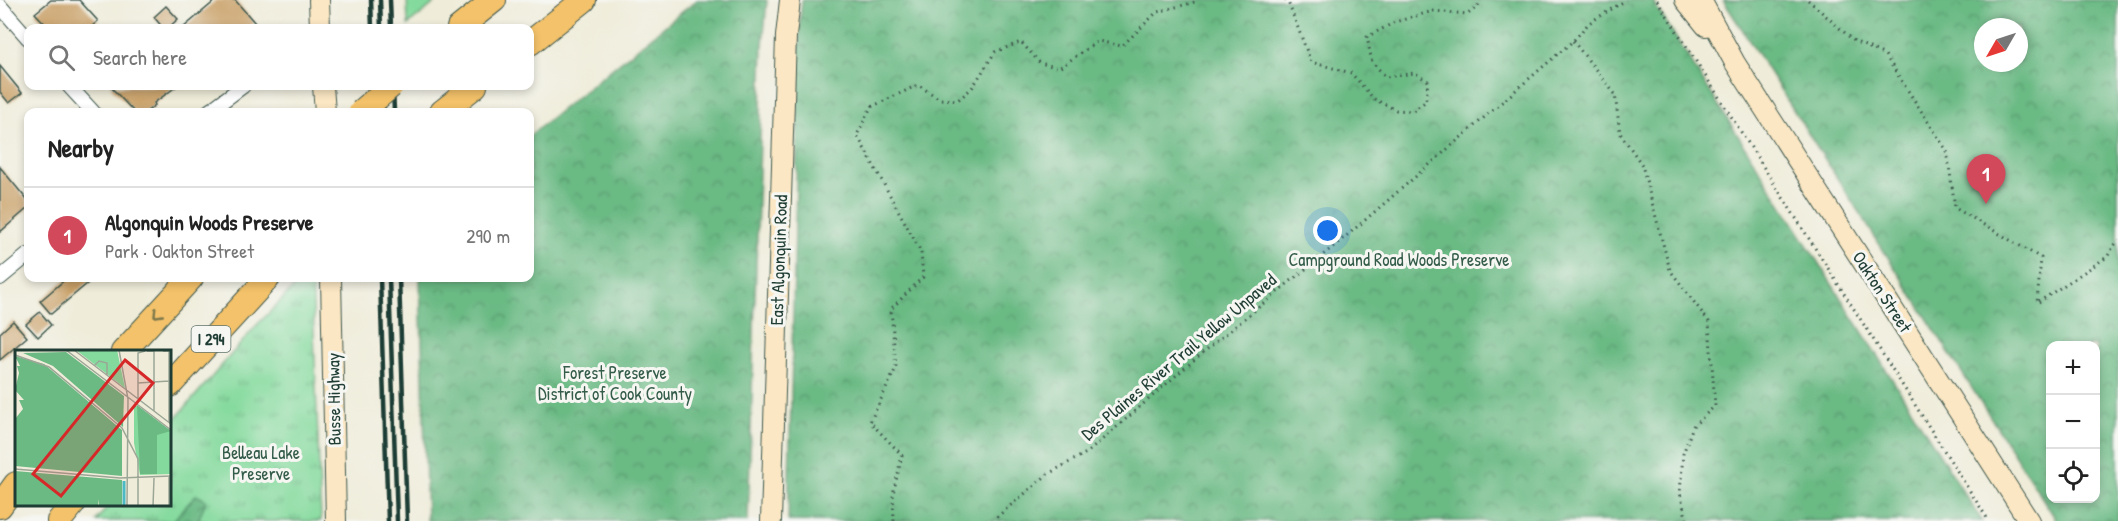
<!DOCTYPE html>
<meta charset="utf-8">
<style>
:root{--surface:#fff;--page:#f2f2f2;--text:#222;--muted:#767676;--line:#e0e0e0;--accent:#d1495b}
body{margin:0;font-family:"Patrick Hand",sans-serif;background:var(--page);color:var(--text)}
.controls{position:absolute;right:18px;bottom:18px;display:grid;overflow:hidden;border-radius:12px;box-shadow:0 3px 9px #0003}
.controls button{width:54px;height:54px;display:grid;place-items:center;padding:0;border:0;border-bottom:2px solid var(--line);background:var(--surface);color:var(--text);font:30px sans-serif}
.compass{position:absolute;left:1974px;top:18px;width:54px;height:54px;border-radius:50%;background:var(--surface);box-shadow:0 3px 9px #0003;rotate:231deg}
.you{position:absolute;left:1328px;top:231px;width:21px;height:21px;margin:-15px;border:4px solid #fff;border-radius:50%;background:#1a73e8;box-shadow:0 0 0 9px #1a73e833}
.badge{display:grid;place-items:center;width:39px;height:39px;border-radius:50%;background:var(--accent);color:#fff;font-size:20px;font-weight:700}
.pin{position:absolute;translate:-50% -50px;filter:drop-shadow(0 2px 3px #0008)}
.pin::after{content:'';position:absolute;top:32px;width:21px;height:18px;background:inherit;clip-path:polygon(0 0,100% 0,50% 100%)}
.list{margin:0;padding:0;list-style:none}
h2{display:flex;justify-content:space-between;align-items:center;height:78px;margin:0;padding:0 24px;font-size:26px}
h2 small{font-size:20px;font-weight:400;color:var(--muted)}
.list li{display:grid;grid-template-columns:39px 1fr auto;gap:18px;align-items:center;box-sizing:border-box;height:96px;padding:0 24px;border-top:2px solid var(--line)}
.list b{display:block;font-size:22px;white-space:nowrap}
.list p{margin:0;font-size:20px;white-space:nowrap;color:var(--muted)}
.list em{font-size:20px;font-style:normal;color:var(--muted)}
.icon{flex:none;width:33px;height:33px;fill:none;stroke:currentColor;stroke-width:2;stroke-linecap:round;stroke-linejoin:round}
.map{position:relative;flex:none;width:2118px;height:521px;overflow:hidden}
.search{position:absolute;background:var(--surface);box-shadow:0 3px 9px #0003;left:24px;top:24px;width:510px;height:66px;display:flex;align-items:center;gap:15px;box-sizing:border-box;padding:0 21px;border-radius:12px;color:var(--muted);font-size:22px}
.panel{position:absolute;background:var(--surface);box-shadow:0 3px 9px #0003;left:24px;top:108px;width:510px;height:174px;border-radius:12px}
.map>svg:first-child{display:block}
.grass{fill:url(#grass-tufts);stroke:#528c68;stroke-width:1.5}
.forest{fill:url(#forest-crowns);stroke:#457c5c;stroke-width:1.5;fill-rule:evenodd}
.building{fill:#c9a068}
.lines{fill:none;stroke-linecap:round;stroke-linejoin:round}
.street-casing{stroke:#3e574d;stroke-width:16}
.secondary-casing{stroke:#3e574d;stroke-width:22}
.highway-casing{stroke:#3e574d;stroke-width:26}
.path{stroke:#3e574d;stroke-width:3;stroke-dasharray:1.5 4.5;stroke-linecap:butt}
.street{stroke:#fff;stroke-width:14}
.secondary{stroke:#fbe7c3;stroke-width:20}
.highway{stroke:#f4c26a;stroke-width:24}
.rail{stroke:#1f3d34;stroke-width:4.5}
.highway-bridge-casing{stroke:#3e574d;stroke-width:26;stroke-linecap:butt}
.highway-bridge{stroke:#f4c26a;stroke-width:24}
.oneway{stroke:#7f794c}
.labels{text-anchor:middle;stroke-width:6;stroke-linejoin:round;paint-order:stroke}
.shield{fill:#f6f6f2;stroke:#60746d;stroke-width:1.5}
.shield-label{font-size:16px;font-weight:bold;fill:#1f3d34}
.street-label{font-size:18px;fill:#1f3d34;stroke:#f6f6f2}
.park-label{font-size:18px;fill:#335c49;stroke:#f6f6f2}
.inset-river{fill:none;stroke:#4cbac5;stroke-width:3}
.inset-road{fill:none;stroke:#9ca697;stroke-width:1.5}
.view{fill:#d62828;fill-opacity:0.15;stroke:#d62828;stroke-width:3}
.inset-edge{fill:none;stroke:#1f3d34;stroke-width:3}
</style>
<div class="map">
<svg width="2118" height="521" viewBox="0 0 2118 521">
<defs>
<pattern id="grass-tufts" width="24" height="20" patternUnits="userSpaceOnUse" patternTransform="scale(1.5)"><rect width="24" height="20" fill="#84da9d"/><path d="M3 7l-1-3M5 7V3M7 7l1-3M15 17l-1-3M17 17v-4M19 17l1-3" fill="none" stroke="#6bb281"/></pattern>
<pattern id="forest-crowns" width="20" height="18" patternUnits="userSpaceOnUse" patternTransform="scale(1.5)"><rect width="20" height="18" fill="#6bba84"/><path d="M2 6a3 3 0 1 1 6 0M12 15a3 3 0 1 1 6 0" fill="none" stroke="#57986d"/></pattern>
</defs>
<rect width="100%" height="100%" fill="#f6f6f2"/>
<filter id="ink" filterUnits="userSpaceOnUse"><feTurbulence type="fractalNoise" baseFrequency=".0167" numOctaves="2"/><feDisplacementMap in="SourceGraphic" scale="12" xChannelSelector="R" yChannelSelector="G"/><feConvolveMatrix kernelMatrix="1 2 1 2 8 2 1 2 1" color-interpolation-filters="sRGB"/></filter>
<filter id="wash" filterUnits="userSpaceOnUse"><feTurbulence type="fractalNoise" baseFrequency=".008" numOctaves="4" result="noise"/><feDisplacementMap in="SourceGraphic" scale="24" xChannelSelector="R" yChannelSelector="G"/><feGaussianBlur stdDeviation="1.35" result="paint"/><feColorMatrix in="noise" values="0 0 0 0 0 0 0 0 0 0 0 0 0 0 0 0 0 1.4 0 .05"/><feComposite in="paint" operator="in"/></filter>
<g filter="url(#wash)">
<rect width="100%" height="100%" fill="#efecd9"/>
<path class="grass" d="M407,0H438L408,25Z
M303,278H312L321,521H96L109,505L170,504V425L255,327Z"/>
<path class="forest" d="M697,0H767L763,45L748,521H427L420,278H530V135Z
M802,0H1652L1982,521H788L800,20Z
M1723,0H2118V521H2057ZM1983,27H2019V63H1983ZM2050,346H2096V498H2050Z
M196,495L206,500L198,521H173Z"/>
<g id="blocks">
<path class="building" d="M51,0H79L98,21L90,28H49L35,13Z
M216,0H235L255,23L249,28H183Z
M166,6L178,19L168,28H163L154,17Z
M0,66L22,93L9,103L0,92Z
M110,86H177L154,103L155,105L146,112H134Z
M0,167L28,201V208L0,232Z
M67,278H94L51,314L40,301Z
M40,312L51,325L38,337L26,324Z
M13,321L27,337L0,360V333Z"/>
</g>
</g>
<g filter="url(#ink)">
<use href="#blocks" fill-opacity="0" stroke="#3e574d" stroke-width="1.5"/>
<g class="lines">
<defs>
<path id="street" d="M0,6L28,38
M69,86L93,112
M208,112L243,86
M0,278L28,255"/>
<path id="secondary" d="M319,0L320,28
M1685,0L1706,26
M1701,0L1735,63L2029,521
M323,86L325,112
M331,278L336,521
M771,521L786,36L790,0"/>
<path id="highway" d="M459,28L494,0
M530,43L584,0
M442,112L475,86
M123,352L191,278
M170,385L268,278
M0,506L16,484
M59,521L73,504"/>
</defs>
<use href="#street" class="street-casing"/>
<use href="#secondary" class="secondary-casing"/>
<use href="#highway" class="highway-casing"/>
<path class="path" d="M1285,0L1288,2L1311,62L1351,73L1374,99L1396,110L1413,111L1426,101L1428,81L1415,73L1386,77L1372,62L1367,37L1395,22L1433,11L1468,14L1478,6L1480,0
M1657,0L1989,521
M1808,0L1854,41L1885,55L1947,151L1955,208L2041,258L2037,303L2107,257L2118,240
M1573,41L1615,94L1620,133L1642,165L1670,270L1709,322L1715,406L1693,426L1683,454L1680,493L1687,521
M894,521L893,494L902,455L870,422L896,368L891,309L923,277L921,252L857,135L871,107L918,85L940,99L958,100L972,88L995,52L1021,42L1040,63L1059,68L1098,41L1122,46L1157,12L1195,2V0
M992,521L1048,474L1088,452L1195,359L1350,233L1573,41L1589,23L1626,0"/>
<use href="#street" class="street"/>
<use href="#secondary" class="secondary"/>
<use href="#highway" class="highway"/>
<path class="rail" d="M371,0L372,28
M380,0L381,28
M390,0L391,28
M374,86L375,112
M383,86L384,112
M393,86L394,112
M380,278L388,521
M389,278L397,521
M399,278L407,521"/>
<defs>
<path id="highway-bridge" d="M361,112L391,86"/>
</defs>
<use href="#highway-bridge" class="highway-bridge-casing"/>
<use href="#highway-bridge" class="highway-bridge"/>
</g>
<defs><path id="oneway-chevron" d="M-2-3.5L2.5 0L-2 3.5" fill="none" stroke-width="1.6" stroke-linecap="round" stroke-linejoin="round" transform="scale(1.5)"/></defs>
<use class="oneway" href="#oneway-chevron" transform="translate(157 314) rotate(134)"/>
</g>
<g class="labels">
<rect class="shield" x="191.5" y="326" width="39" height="26" rx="4.5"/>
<g class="shield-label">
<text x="211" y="345">I 294</text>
</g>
<g class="street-label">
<text transform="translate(779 260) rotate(-88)" y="6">East Algonquin Road</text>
<text transform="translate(1882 292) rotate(57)" y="6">Oakton Street</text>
<text transform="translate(1179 357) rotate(-40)" y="6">Des Plaines River Trail Yellow Unpaved</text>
<text transform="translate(334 399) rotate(-91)" y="6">Busse Highway</text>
</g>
<g class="park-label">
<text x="1399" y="266">Campground Road Woods Preserve</text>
<text x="615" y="379">Forest Preserve<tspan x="615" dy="21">District of Cook County</tspan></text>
<text x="261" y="459">Belleau Lake<tspan x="261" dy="21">Preserve</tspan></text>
</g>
</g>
<g transform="translate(15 350)">
<rect width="156" height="156" fill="#efecd9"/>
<path d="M61,0H102L110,38ZM119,54L156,81V124L125,125L119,93Z" fill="#84da9d"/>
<path d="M51,2L109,46L108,77L38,16L8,3ZM0,6L29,14L107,80V126L0,116V69L8,59L4,50H9L0,40L4,23L2,16H5ZM122,55L156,81L142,85V124H125ZM0,121L107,130V156H84L83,149V156H0Z" fill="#6bba84"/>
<path class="inset-river" d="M109,156V131"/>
<path class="inset-road" d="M51,0L156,80M59,0L156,74M104,0L113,49L112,156M132,1H139V61M148,1H154V73M0,5L34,17L107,78L123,109V156M79,16L84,11L92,13V25M123,33L154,31M123,49V3L130,1M0,119L105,128L156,126M138,156L139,128M154,156V126"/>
<path class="view" d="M110,10L138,33L46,146L18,124Z"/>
<rect width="156" height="156" class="inset-edge"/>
</g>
</svg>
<div class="controls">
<button>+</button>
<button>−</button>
<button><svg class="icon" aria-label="locate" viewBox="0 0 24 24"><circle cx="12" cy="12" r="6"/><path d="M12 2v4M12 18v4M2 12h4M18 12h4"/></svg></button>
</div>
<svg class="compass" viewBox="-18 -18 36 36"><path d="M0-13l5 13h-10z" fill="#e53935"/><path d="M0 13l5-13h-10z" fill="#767676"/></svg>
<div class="you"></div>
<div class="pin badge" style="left:1986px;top:204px">1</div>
<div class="search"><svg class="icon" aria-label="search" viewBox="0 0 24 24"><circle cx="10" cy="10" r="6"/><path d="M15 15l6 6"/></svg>Search here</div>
<section class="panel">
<h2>Nearby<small></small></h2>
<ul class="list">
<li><span class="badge">1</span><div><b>Algonquin Woods Preserve</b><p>Park · Oakton Street</p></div><em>290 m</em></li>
</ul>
</section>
</div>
